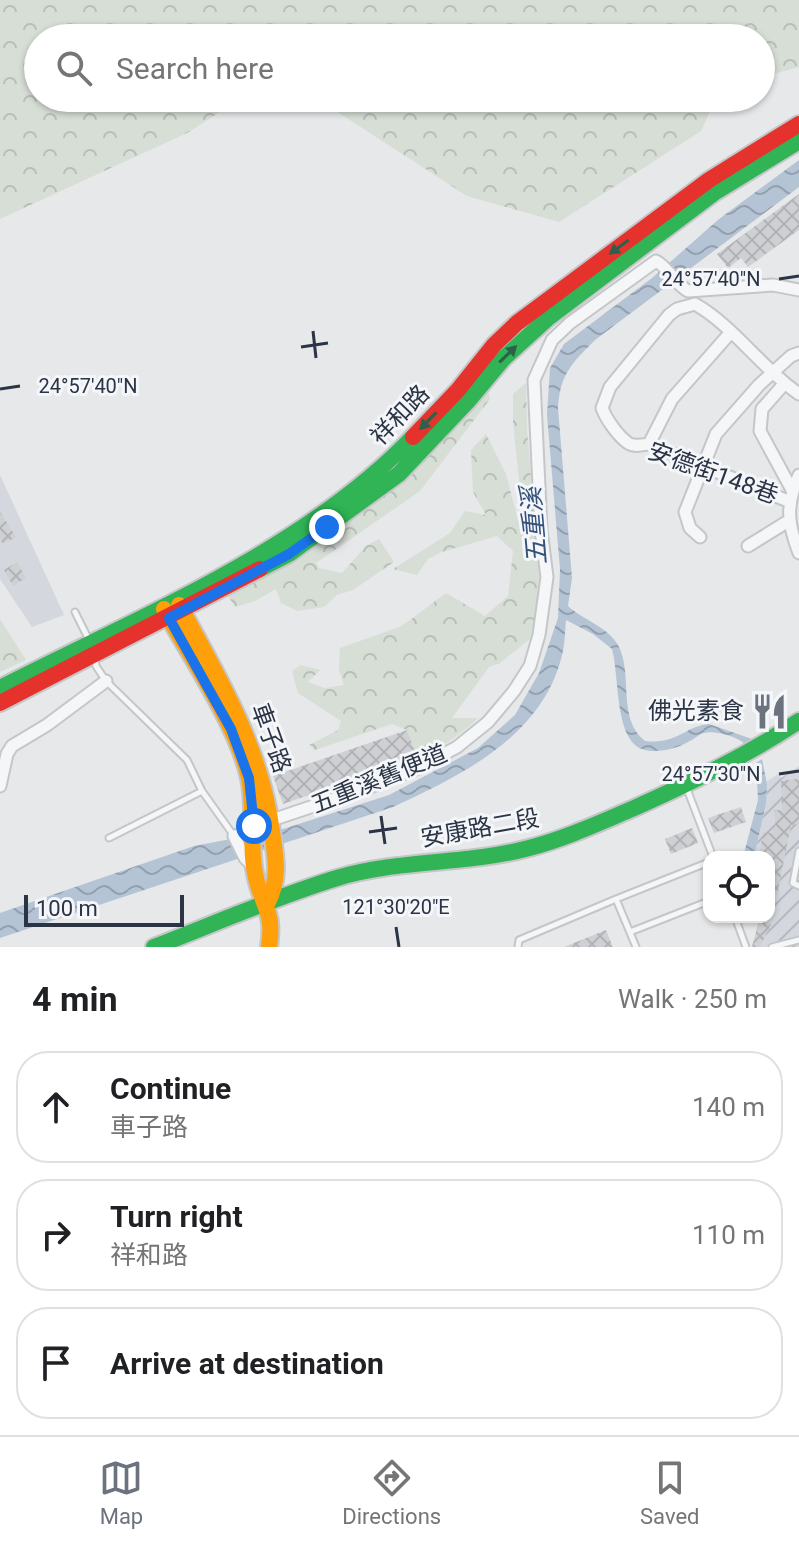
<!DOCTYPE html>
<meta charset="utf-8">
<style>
:root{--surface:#fff;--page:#f2f2f2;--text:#202124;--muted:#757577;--line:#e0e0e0;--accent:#6c737f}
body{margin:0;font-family:Roboto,"Noto Sans TC",sans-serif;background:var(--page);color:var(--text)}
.controls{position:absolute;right:24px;bottom:24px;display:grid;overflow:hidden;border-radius:16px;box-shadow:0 2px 6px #0004}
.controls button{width:72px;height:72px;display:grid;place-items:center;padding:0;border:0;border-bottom:2px solid var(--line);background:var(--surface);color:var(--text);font:40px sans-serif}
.scale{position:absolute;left:24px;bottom:20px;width:160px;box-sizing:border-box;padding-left:8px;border:4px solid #2b3445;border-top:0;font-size:22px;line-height:28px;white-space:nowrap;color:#2b3445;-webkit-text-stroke:6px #f4f6f9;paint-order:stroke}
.stop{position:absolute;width:24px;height:24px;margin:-18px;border:6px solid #1a73e8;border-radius:50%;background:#fff}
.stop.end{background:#1a73e8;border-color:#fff;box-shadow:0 2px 8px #0008}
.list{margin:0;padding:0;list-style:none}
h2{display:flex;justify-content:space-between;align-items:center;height:104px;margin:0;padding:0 32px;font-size:34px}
h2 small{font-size:26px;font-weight:400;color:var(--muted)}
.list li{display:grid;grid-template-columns:52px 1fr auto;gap:24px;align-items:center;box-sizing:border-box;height:112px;margin:0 16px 16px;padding:0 16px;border:2px solid var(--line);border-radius:32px}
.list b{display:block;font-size:30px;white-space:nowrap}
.list p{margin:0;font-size:26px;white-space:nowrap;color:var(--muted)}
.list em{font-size:26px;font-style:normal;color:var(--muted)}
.icon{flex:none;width:44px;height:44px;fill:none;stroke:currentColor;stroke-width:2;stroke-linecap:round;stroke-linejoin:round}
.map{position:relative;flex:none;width:799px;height:947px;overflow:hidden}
.search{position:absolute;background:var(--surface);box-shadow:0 2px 6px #0004;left:24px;right:24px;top:24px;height:88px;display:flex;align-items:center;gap:20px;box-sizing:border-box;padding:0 28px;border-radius:44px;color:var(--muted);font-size:30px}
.sheet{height:488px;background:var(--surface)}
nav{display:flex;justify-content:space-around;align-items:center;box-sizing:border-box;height:112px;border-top:2px solid var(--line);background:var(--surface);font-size:22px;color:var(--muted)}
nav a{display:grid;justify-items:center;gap:4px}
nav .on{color:var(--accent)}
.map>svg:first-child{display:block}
.built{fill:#d4d7dd}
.industrial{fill:url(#industrial-furrows)}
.forest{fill:url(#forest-crowns)}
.water{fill:url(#water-waves)}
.building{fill:url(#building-cross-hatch)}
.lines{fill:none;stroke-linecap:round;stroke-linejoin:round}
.lane-casing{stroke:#c4c6c8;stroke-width:9}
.street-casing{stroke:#c4c6c8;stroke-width:15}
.fast-casing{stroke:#c4c6c8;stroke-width:20}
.slow-casing{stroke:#c4c6c8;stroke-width:20}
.jam-casing{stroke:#c4c6c8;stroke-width:20}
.lane{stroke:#f5f6f7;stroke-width:5}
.street{stroke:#f5f6f7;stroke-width:11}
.fast{stroke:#30b455;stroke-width:16}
.slow{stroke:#ff9f0a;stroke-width:16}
.jam{stroke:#e5322d;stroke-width:16}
.oneway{fill:#2d614b}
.route{stroke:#1a73e8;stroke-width:10}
.ticks{fill:none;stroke:#2b3445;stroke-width:3}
.labels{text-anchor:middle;stroke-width:6;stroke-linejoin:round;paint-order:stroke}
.street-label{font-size:24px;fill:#2b3445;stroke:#f4f6f9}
.poi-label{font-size:24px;fill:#2b3445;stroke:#f4f6f9;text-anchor:end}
.water-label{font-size:26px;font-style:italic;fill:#34527a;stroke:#f4f6f9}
.ticks-label{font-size:20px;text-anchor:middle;fill:#2b3445;stroke:#f4f6f9;stroke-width:6;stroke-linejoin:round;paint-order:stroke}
</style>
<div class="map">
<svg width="799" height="947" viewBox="0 0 799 947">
<defs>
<pattern id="industrial-furrows" width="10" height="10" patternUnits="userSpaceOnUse" patternTransform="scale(2)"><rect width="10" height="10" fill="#d4d7dd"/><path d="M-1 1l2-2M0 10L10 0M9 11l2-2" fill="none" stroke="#b6b9bf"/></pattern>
<pattern id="forest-crowns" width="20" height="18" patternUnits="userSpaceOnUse" patternTransform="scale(2)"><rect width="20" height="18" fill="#d6ded6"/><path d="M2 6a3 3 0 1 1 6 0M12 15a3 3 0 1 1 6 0" fill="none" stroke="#b8bfb9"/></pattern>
<pattern id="water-waves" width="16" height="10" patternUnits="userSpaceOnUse" patternTransform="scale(2)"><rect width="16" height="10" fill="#b4c4d5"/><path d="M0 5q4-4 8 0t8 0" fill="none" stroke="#93a0af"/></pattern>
<pattern id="building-cross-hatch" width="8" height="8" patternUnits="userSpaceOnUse" patternTransform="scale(2)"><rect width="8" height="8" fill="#ced0d3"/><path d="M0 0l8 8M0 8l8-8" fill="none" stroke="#b1b3b6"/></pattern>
</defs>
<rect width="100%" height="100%" fill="#e6e8ea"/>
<path class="built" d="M0,475L64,615L32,627L0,579Z"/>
<path class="industrial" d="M799,766V947H752L760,917H769V857H754L766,804L767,781L778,774L781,778Z"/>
<path class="forest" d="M0,0H799V67L761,77V38H38V98H241L189,132L0,219Z
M316,98H716L701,131L559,222L467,196Z
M526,383L527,429L539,576L536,613L530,639L500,663L489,667L452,718H478C459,736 441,748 417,758L407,730L392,724L315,750L309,745L338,730L341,721L298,693L292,671L301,665L320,670L308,682L325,688L344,685L339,670L340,648L402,626L446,593L485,616L508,596L513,551L497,536L442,552L428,559L417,575L393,569L450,533L465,511L486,515L473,492L471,450L486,434L506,474L518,520H523L513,422V394Z
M484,393H489L490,399L420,491L316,563L319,568L342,573L367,545L379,539L394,562L353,590L337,595L324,607L297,611L281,603L276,589L255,601L235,607L228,596L333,533L384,492Z
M0,619L26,660L0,672Z"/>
<path class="water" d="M799,160V187L595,340C572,363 560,374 558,408L572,578L568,606C582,619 609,628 618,645C634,675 616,718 645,741C677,745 685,726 709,724L752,739L745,744C738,737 715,730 704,733C699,734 693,740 688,742C675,750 647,756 635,745C615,727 619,675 612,649L593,634L566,620C565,630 565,641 563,651C545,735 464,774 393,807L0,938V913L194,846L283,829L389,795L478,748L515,715L539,673L558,618L560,569L547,415L550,368L564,344L652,278L719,219Z
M762,759L767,784L766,804L754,857H743L758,800L756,763Z"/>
<path class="building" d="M799,194V230L748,267L741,258L728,268L717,254Z
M0,512L16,537L3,544L0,539Z
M17,562L26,578L13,586L4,570Z
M407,730L417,758L283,804L273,776Z
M796,779L799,781V824L791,825L777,895L769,893V857H759L763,832L772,833L773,826L776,827L774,810H782L781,781Z
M741,807L746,822L714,833L708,818Z
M692,828L698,843L671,854L665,839Z
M760,917L771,924L760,947H752Z
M606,930L613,947H564Z"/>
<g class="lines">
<defs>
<path id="lane" d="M75,612L89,640
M95,657L96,666L106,681L187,760L202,791L234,836
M687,789L713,857
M109,838L202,791
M799,851L793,883L799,886
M616,899L709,862
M735,917L746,947
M630,932L709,901
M518,947L519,940L616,899L636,947
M772,947L799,940"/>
<path id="street" d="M784,384L762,409L760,431L792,490
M649,444L672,399L731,332
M799,475C786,505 787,522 799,553
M788,501L649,444C642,445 634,447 628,443C618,436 606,419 602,408L610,387L669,315L677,309L695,304C735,327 761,368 799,394
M700,537L690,528L685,512L716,434L759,385L791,356L799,353
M748,546L790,520
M0,786L7,754L12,746L47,725L106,681
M272,820L370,787L418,768L457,747L488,722L514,691L530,666L539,635L547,577L541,530L534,380L552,340L570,323L656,261C669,268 674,283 688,291L773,285L799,290
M254,826L246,833L234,836L245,858L256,869"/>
<path id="fast" d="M260,569L289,554L399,474L468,401L504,358L548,318L714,193L799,141
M0,688C139,617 305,550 413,437
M154,947C214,924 275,897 337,878C400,859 466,865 529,848C564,839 599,823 632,809C690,783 746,756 799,721"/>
<path id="slow" d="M179,605C219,678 261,748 272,832C276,858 280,880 267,904
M164,609C190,656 238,727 249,778C256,812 248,849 257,882C265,911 274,913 269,947"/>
<path id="jam" d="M413,437L458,390L494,345L517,323L709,180L799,124
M0,703L260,569"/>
</defs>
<use href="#lane" class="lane-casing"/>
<use href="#street" class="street-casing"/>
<use href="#fast" class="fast-casing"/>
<use href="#slow" class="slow-casing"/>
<use href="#jam" class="jam-casing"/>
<use href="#lane" class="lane"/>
<use href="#street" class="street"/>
<use href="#fast" class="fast"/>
<use href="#slow" class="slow"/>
<use href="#jam" class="jam"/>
</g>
<defs><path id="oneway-solid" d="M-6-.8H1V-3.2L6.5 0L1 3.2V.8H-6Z" transform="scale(2)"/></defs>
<g class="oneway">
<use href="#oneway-solid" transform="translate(619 247) rotate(144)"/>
<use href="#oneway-solid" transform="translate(508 354) rotate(-44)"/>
<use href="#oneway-solid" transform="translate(428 421) rotate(134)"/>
</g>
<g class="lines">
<path class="route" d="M254,826L249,778L231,729L169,618L289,554L327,527"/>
</g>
<path class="ticks" d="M779,279L799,276M313,331L316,358M301,347L328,343M0,389L20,386M779,774L799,771M381,816L385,844M369,832L397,828M396,927L399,947"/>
<defs>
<symbol id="restaurant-bare" viewBox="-9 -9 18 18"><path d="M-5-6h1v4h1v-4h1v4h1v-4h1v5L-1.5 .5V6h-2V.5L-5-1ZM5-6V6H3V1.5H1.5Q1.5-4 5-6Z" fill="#6c737f" stroke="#f4f6f9" stroke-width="2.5" paint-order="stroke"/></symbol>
</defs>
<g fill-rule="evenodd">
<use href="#restaurant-bare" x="744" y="686" width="51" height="51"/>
</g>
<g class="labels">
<g class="street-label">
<text transform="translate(400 415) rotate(-46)" y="8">祥和路</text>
<text transform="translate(713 473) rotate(20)" y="8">安德街148巷</text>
<text transform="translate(271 738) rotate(70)" y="8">車子路</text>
<text transform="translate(379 779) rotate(-22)" y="8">五重溪舊便道</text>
<text transform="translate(480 828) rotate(-10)" y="8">安康路二段</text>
</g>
<g class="poi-label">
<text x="744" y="719">佛光素食</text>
</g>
<g class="water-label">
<text transform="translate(534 526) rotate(-95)" y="9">五重溪</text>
</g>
</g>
<g class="ticks-label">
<text x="711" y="286">24°57'40"N</text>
<text x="88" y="393">24°57'40"N</text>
<text x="711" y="781">24°57'30"N</text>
<text x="396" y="914">121°30'20"E</text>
</g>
</svg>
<div class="controls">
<button><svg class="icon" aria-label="locate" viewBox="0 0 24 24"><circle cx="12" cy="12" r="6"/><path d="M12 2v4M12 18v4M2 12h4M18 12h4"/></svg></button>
</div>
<div class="scale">100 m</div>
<div class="stop" style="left:254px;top:826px"></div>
<div class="stop end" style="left:327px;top:527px"></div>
<div class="search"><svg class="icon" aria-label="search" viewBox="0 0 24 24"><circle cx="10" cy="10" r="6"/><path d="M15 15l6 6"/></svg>Search here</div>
</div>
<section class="sheet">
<h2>4 min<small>Walk · 250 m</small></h2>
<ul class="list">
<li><svg class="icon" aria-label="ahead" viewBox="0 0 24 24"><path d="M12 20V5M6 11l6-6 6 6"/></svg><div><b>Continue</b><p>車子路</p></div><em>140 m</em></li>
<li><svg class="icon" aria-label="right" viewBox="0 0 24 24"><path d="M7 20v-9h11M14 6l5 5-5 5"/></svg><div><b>Turn right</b><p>祥和路</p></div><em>110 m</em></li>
<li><svg class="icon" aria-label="arrive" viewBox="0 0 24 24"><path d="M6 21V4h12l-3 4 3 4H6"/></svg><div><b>Arrive at destination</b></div></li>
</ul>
</section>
<nav>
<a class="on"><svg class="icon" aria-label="map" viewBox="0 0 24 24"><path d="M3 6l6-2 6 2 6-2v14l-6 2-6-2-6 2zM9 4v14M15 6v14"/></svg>Map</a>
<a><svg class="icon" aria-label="directions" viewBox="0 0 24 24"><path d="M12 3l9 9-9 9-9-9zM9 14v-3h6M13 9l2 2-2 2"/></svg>Directions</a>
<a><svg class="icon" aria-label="saved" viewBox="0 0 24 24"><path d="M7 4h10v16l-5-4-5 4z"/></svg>Saved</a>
</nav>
